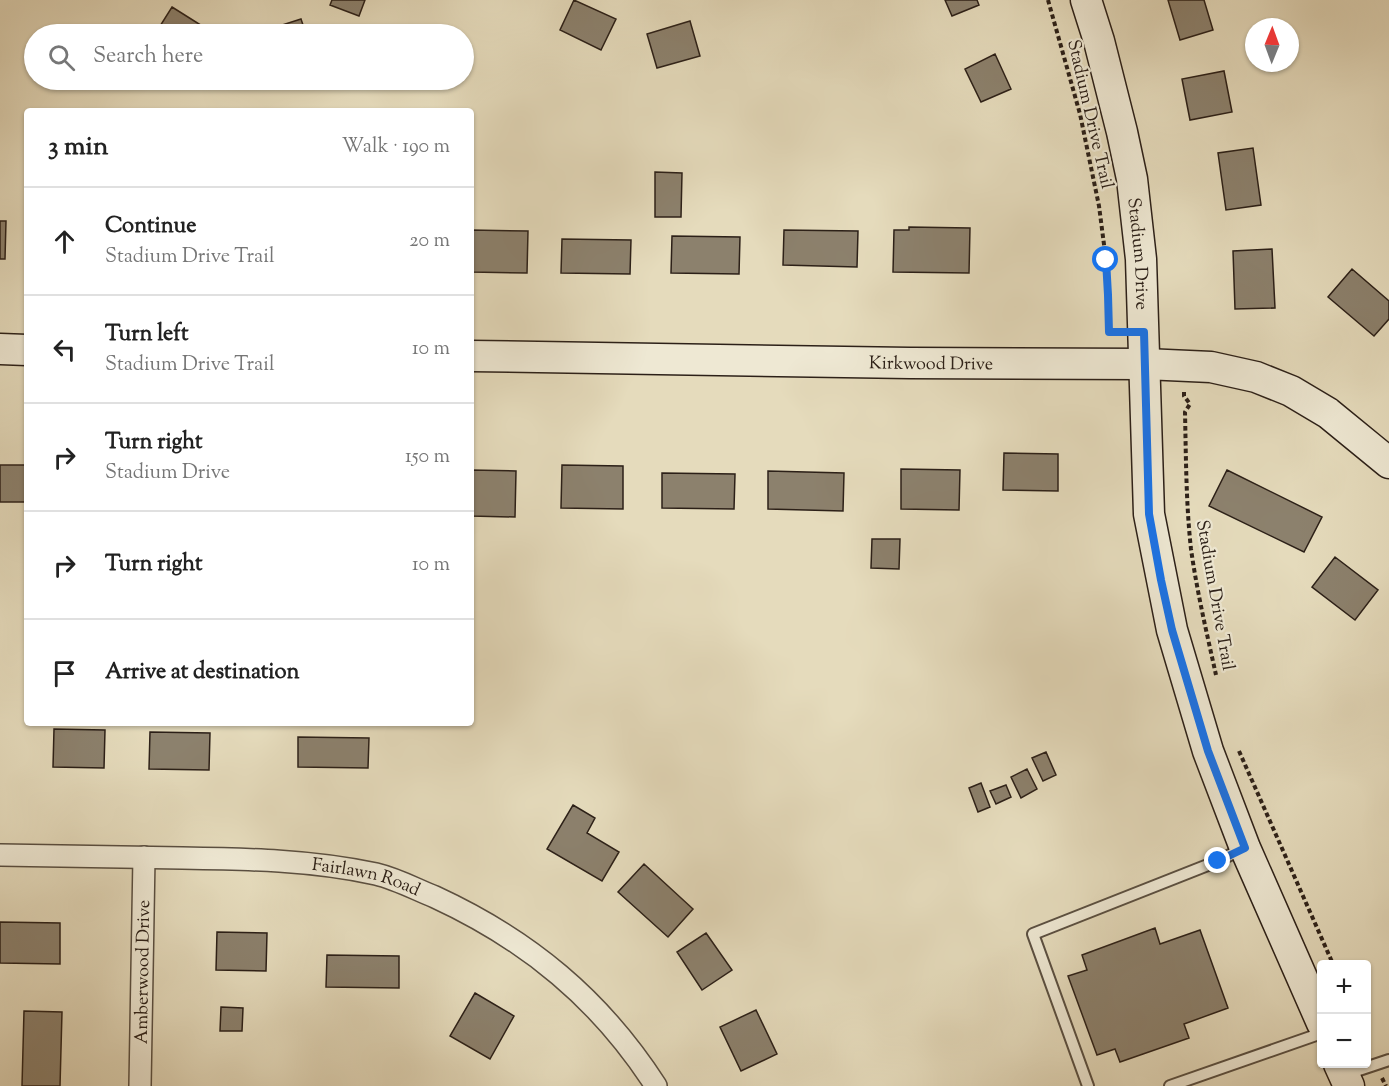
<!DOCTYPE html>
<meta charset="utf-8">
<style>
:root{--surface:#fff;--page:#f6f6f6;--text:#222;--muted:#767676;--line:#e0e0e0}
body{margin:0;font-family:"Sorts Mill Goudy",serif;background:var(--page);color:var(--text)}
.controls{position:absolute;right:18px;bottom:18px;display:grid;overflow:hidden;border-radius:6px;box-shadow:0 2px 4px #0004}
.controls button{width:54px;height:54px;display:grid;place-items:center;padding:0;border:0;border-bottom:2px solid var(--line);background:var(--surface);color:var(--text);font:30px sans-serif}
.compass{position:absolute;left:1245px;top:18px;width:54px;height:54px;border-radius:50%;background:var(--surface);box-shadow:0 2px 4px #0004;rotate:1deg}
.stop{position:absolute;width:18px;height:18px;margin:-14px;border:4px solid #1a73e8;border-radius:50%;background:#fff}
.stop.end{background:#1a73e8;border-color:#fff;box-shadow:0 2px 6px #0008}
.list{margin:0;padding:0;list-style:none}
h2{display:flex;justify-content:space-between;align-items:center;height:78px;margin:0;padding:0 24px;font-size:26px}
h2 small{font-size:20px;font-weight:400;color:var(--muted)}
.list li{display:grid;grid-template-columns:39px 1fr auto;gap:18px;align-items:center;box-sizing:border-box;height:108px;padding:0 24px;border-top:2px solid var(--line)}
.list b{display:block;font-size:22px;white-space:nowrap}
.list p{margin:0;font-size:20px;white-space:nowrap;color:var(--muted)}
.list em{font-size:20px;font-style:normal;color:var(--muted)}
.icon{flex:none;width:33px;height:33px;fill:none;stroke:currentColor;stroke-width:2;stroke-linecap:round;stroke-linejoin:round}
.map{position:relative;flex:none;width:1389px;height:1086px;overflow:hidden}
.search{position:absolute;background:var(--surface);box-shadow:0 2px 4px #0004;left:24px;top:24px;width:450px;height:66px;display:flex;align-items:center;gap:15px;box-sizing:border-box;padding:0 21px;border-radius:33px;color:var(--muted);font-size:22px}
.panel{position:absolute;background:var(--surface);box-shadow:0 2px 4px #0004;left:24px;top:108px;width:450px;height:618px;border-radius:6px}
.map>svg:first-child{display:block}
.building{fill:#8c816d;stroke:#2c2018;stroke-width:1.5}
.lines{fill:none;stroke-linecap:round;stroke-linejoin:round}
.lane-casing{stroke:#5a4f41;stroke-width:14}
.street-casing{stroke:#5a4f41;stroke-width:24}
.secondary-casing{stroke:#2c2018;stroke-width:33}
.path{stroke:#2c2018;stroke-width:4;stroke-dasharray:4.5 3;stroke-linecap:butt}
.lane{stroke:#eee8d3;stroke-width:10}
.street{stroke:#eee8d3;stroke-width:21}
.secondary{stroke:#eee8d3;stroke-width:30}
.route{stroke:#1a73e8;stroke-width:8}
.labels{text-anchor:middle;stroke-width:4.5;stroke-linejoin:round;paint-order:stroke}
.street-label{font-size:18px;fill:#2c2018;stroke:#eee8d3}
</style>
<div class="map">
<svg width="1389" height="1086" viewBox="0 0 1389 1086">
<rect width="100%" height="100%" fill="#e5dbbc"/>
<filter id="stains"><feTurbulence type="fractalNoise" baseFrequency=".00333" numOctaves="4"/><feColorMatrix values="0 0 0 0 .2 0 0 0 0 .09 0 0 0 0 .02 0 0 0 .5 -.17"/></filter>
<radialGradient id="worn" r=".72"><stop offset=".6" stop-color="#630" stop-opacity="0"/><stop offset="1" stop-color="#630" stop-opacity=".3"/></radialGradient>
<path class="building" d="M332,0H365L359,16L330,5Z
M574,0L616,19L601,50L560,30Z
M945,0H977L979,5L952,16Z
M1168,0H1204L1213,30L1180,40Z
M172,7L215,34H155Z
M301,19L306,34H254Z
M690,21L700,56L657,68L647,34Z
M995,54L1011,89L981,102L965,69Z
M1224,71L1232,112L1190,120L1182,79Z
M1253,148L1261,205L1226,210L1218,153Z
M655,172L682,173L681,217H655Z
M0,221H6L5,259H0Z
M909,227L970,228L969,273L893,272L894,230H909Z
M471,230L528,231L527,273L471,272Z
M784,230L858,231L857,267L783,265Z
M672,236L740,237L739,274L671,273Z
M562,239L631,240L630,274L561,273Z
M1272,249L1275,308L1235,309L1233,251Z
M1352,269L1389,301V319L1374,336L1328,297Z
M1004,453L1058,454V491L1003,490Z
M0,465H27V502H0Z
M562,465L623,466V509L561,508Z
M901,469L960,470L959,510L901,509Z
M471,470L516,471L515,517L471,516Z
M1227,470L1322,517L1304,552L1209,506Z
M768,471L844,473L843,511L768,509Z
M662,473L735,474L734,509L662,508Z
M872,539H900L899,569L871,568Z
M1335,557L1378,590L1355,620L1312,587Z
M54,729L105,730L104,768L53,767Z
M150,732L210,733L209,770L149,769Z
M298,737L369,738L368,768L298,767Z
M1046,752L1056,775L1043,781L1032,758Z
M1027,769L1037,789L1021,798L1011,777Z
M981,783L990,807L978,812L969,788Z
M1006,785L1011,797L996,804L990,791Z
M573,805L595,818L587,833L619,852L602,881L547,849Z
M644,864L693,909L668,937L618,892Z
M0,922L60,923V964L0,963Z
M1155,928L1160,944L1200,930L1228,1008L1184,1024L1189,1038L1120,1062L1115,1049L1097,1055L1068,976L1087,970L1082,955Z
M217,932L267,933L266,971L216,970Z
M706,933L732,970L702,990L677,952Z
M327,955L399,956V988L326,987Z
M475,993L514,1016L490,1059L450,1036Z
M221,1007L243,1008L242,1031H220Z
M756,1010L777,1054L741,1071L720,1027Z
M24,1011L62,1012L60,1086H22Z"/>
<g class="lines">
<defs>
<path id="lane" d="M1347,1074L1389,1060
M1088,1086L1033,934L1218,861L1242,849
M1170,1086L1322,1033"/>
<g id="street">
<path id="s1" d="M0,855C61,856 121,857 182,858C247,859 312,860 376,874C397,879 415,889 435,897C528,940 600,999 656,1086"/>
<path id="s2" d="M140,1086L144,857"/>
</g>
<g id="secondary">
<path id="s3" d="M1086,0L1099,41L1122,132L1132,179L1141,259L1149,514L1172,630L1208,751L1245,848L1322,1023"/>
<path d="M0,349L27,350"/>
<path id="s4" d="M471,356L910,363L1145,364L1211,367L1256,377L1291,391L1328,413L1389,463"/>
<path d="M1339,1064L1349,1086"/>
</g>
</defs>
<use href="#lane" class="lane-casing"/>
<use href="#street" class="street-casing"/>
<use href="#secondary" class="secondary-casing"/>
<path class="path" d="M1048,0L1080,114L1099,206L1106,260L1109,295V331L1118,332
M1184,392V396L1190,404L1185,412C1186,458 1186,504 1191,549C1197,592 1207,634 1216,675
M1239,751L1333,964
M1382,1078L1386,1086"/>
<use href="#lane" class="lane"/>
<use href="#street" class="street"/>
<use href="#secondary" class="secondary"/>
</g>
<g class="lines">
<path class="route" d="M1106,260L1108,295L1109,332H1144L1149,514L1161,580L1172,630L1208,751L1245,848L1218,861"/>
</g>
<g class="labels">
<g class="street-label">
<text transform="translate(1091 114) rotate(77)" y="6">Stadium Drive Trail</text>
<text dy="6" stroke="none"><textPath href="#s3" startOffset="260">Stadium Drive</textPath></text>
<text dy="6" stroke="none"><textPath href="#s4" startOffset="460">Kirkwood Drive</textPath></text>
<text transform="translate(1216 595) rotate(80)" y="6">Stadium Drive Trail</text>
<text dy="6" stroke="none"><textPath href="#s1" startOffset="368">Fairlawn Road</textPath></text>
<text dy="6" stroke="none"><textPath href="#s2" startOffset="114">Amberwood Drive</textPath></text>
</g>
</g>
<rect width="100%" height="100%" filter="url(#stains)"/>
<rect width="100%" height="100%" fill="url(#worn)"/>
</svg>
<div class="controls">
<button>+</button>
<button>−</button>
</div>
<svg class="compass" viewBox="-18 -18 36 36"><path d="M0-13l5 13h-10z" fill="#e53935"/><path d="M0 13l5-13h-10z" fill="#767676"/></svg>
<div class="stop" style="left:1106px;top:260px"></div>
<div class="stop end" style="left:1218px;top:861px"></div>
<div class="search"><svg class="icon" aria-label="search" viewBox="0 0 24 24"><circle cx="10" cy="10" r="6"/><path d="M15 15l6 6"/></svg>Search here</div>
<section class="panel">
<h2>3 min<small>Walk · 190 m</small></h2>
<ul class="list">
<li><svg class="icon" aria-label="ahead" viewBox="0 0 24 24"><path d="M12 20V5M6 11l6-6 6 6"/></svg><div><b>Continue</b><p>Stadium Drive Trail</p></div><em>20 m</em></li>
<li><svg class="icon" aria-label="left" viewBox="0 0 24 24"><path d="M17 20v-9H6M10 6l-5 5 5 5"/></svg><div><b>Turn left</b><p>Stadium Drive Trail</p></div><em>10 m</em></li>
<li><svg class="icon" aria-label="right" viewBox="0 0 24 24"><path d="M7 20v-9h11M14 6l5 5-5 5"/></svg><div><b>Turn right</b><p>Stadium Drive</p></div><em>150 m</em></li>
<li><svg class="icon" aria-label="right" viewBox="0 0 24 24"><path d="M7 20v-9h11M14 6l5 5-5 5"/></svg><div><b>Turn right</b></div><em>10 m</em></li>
<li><svg class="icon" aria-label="arrive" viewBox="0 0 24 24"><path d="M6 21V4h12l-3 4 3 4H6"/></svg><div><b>Arrive at destination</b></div></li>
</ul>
</section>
</div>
